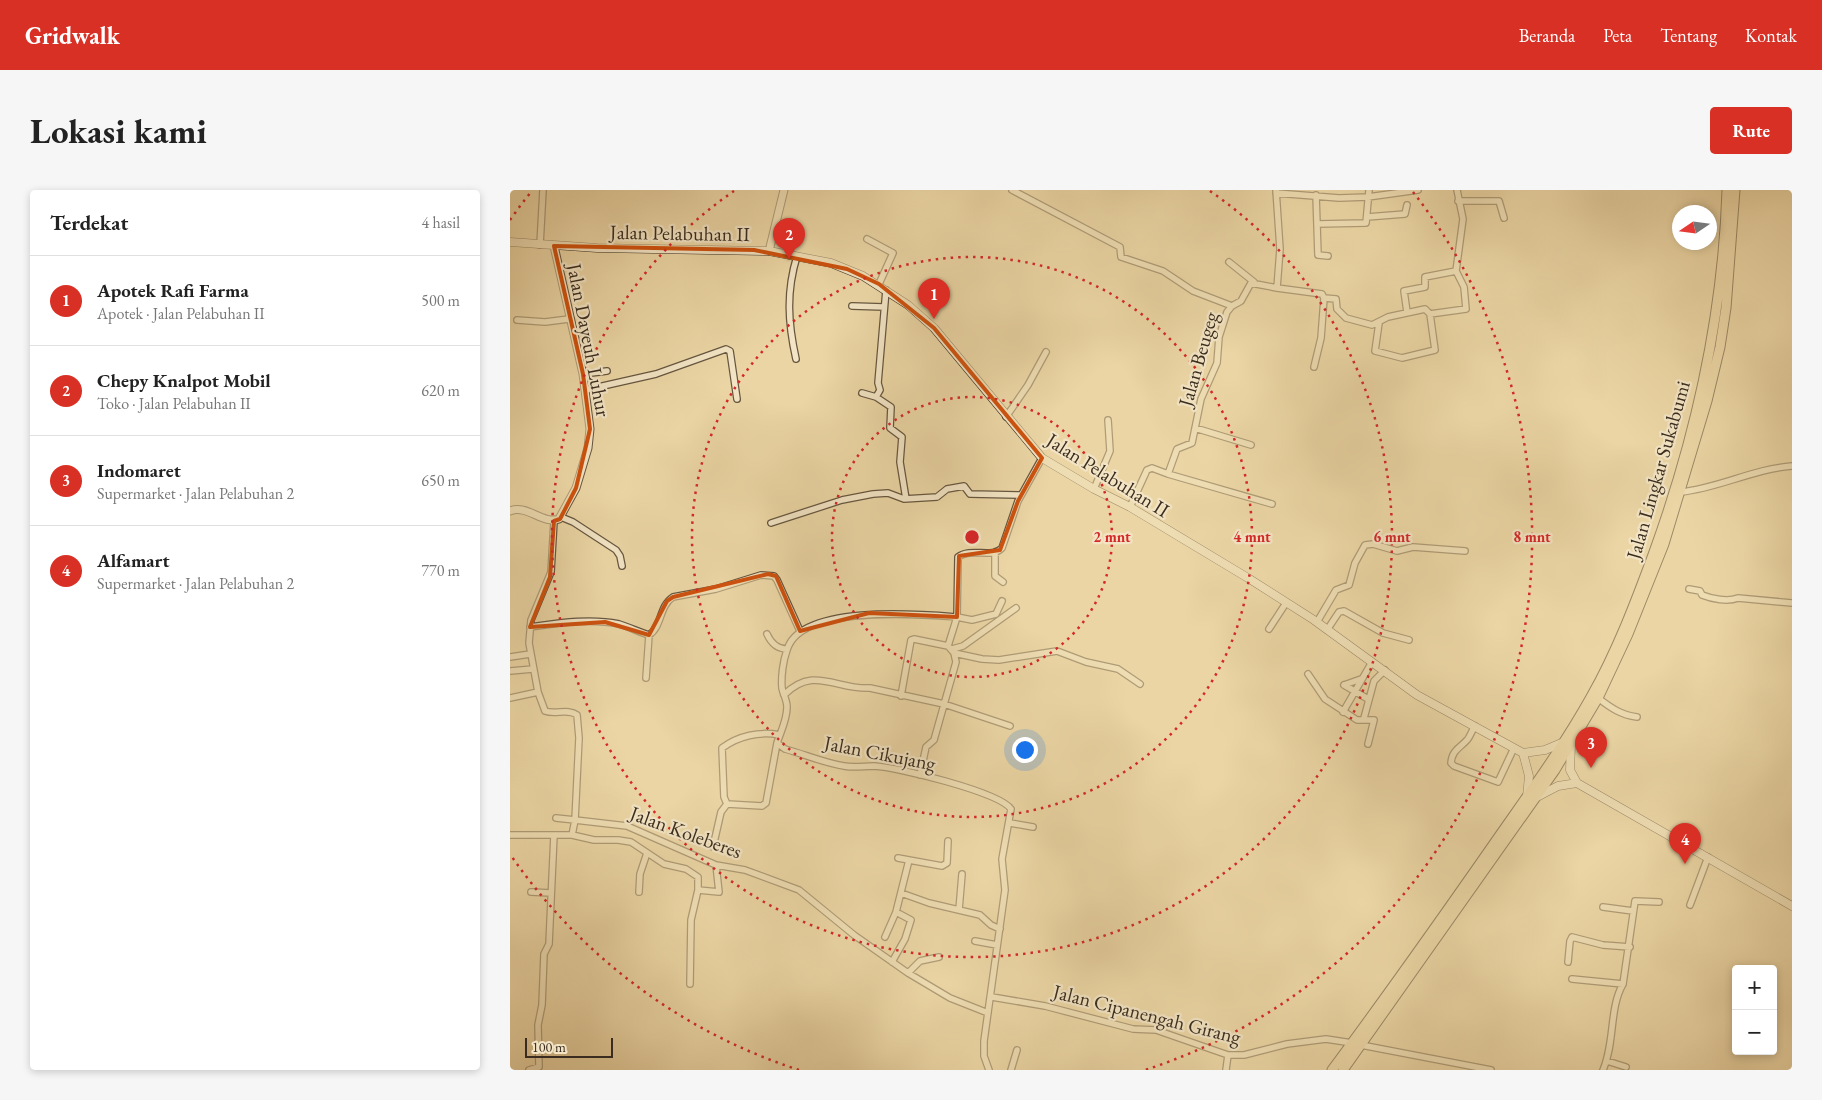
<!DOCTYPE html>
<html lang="id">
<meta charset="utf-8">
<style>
:root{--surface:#fff;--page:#f6f6f6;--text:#222;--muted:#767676;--line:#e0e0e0;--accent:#d93025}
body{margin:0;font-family:"EB Garamond",serif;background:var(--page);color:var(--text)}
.controls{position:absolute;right:15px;bottom:15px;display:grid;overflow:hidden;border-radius:5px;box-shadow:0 2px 8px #0003}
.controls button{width:45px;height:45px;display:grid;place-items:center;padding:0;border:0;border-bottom:1px solid var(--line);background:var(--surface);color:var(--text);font:25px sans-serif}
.compass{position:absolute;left:1162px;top:15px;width:45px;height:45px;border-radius:50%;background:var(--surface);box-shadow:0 2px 8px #0003;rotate:257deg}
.scale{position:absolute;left:15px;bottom:12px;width:88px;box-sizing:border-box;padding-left:5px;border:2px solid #3a2d1f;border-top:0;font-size:14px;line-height:18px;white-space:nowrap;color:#3a2d1f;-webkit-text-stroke:4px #f2e4c4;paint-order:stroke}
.you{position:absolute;left:514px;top:559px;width:18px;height:18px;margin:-12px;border:4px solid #fff;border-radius:50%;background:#1a73e8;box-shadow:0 0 0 8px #1a73e833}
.badge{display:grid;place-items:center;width:32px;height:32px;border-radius:50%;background:var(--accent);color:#fff;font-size:16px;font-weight:700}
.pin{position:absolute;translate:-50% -41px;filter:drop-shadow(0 1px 2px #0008)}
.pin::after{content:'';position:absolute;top:26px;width:18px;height:15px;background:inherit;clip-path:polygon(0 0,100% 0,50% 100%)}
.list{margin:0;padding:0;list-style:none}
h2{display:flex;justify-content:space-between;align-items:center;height:65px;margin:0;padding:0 20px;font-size:21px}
h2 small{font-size:16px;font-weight:400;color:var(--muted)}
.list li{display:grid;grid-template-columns:32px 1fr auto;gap:15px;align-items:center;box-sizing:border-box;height:90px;padding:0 20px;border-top:1px solid var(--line)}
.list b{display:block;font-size:19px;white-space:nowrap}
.list p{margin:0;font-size:16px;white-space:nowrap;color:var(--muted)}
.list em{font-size:16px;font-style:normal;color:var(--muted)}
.map{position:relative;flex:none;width:1282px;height:880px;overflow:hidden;border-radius:5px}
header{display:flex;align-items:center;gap:30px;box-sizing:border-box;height:70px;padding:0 25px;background:var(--accent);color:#fff}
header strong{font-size:24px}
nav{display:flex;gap:28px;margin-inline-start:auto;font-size:18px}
.intro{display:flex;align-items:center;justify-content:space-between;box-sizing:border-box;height:120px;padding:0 30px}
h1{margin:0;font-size:35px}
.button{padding:12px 22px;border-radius:5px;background:var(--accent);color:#fff;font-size:18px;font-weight:700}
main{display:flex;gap:30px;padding:0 30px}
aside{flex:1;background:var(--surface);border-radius:5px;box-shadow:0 2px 8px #0003}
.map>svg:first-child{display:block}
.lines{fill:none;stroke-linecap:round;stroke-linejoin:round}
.minor-casing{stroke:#665740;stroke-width:8}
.tertiary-casing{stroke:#665740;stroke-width:9}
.secondary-casing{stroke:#3a2d1f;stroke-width:9}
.primary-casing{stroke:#3a2d1f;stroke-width:11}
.minor{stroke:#f2e4c4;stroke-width:5.5}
.tertiary{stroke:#f2e4c4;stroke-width:7}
.secondary{stroke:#f2e4c4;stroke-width:8}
.primary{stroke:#ebd5a4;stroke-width:9}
.marked{fill:none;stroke:#ce520f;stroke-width:4;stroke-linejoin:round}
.ring{fill:none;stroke:#d62828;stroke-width:2.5;stroke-dasharray:2.5 5}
.labels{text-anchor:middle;stroke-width:4.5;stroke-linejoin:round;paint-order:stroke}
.street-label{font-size:20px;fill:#3a2d1f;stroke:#f2e4c4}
.centre{fill:#d62828;stroke:#f2e4c4;stroke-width:2.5}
.ring-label{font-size:15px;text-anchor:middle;font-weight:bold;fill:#d62828;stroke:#f2e4c4;stroke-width:4.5;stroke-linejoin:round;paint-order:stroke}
</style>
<header>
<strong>Gridwalk</strong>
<nav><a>Beranda</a><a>Peta</a><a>Tentang</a><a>Kontak</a></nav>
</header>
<div class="intro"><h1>Lokasi kami</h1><a class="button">Rute</a></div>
<main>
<aside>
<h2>Terdekat<small>4 hasil</small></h2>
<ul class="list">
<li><span class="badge">1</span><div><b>Apotek Rafi Farma</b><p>Apotek · Jalan Pelabuhan II</p></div><em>500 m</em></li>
<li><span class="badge">2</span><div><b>Chepy Knalpot Mobil</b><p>Toko · Jalan Pelabuhan II</p></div><em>620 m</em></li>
<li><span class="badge">3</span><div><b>Indomaret</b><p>Supermarket · Jalan Pelabuhan 2</p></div><em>650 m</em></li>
<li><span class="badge">4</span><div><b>Alfamart</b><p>Supermarket · Jalan Pelabuhan 2</p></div><em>770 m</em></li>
</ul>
</aside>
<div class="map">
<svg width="1282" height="880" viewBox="0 0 1282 880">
<rect width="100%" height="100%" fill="#ebd5a4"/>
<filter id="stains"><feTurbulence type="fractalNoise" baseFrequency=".004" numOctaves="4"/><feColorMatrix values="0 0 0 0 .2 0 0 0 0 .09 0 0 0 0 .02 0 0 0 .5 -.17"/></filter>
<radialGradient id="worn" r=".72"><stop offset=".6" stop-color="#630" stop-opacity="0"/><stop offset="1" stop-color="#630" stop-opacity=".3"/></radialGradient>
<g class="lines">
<defs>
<path id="minor" d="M502,0L610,57L611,67L653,81L683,101L722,116
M766,3L829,8L858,7L908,0
M806,5L808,65L818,66
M948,11H989L994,28
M857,27L895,24L897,15
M807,34L856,33L859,0
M357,49L383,63L369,94
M30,55L33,0
M719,72L744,92
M767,98L812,104L814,108L826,109L827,119L836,128L862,135L878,127L915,119L920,124L925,160L892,168L865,161L869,133
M342,116L374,117
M897,122L894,101L915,97V87L946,81
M920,124L956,119L954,97L946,81L953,29L947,0
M7,130L35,132L59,129
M286,169C278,133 276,102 287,66
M804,177L811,148L814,108
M73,184L97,181
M75,200L146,184L216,159L220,161L227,209
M352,203L366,207L381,217L380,238L392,247L390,272L396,309
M366,207L370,200L368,193L376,100
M496,227L518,195L536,162
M685,238L741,255
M658,284L762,314
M584,299L600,261L598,230
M1171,302C1209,298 1243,279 1282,276
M620,317L637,280L642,278L658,284L667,259L682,253L691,209L707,173L709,147L717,122L722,116L731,111L741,93L767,98L770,59L766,0
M51,327L63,332L106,360L110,366L112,376
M44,331L41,382L21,430L19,453L28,502L35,521C45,525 58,518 67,525L69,548L65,630L117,636L206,675L235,680L289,700L344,745L398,783L440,808L478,823
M261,333L332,310L363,304L378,303L394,309L427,307L437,299L454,296L460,304L511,305
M485,362V386L493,392
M1179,399L1190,401L1192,405C1202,409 1218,412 1228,408L1282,413
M807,432L826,400L839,395L845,373L855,355L863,354L887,361L903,357L955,361
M20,437C49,433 80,428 109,434C119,437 129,442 139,445
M759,439L776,413
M817,440L829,422L834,421L873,443L899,450
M257,444C261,453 267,459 277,459
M442,459L453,456L506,418
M444,463L472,469L489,470L547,461L576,472L608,479L630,494
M0,467L20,464
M0,481L23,479
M798,484L815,509L847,530H864L858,554
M136,488L139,445C152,437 149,416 163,407L206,399L251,385L264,386L267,390L290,441
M834,495L858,509
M834,495L851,489
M274,505C304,475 326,500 360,498L434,514L500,536
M391,506L401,450L404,449L438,456
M0,508L28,502
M1088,508C1101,518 1111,525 1127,527
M833,522L862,472
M854,528L864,491L875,480
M965,536C962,540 960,547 957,550C950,558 942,560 941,573L944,576L988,592L1004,558
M410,585L416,557L424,550L446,472L444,463L438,456L447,427L462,430L486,424L492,411
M217,614L214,607L212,558C228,546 250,541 269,545
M500,633L523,637
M0,645H62L65,630L46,628
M62,645L84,650H108L121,652L154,674L176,679L188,687V700L181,730L180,794
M203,657L211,622L217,614L252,616L256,613L267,553
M399,670L432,676L437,673L438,651
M188,700L209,702L206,675
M21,702L41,703
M129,702L130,684L137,663
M391,703L419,713L470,725L481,735L490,739
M1180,715L1198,667
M1093,717L1123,721
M449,720L452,684
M375,747L386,722
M465,751L487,755
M382,772L395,749L401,730L386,722L399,670L388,668
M1058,772L1060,751L1062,747L1093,755L1120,757
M398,783L410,771L429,767
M1062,789L1113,794
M482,807L535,816L623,839L646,840L718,865H734L777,854L816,849L842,853
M851,855L981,880
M1097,871L1116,877
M19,880L29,877L28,835L32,815L34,764L39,754L44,645
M479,880L474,866V851L495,700L492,669L501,619C489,602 387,577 364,576C354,576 344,578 334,576C314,573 294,564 275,559L267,553C271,541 277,530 277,517C277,510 273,504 272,498C271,487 273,471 277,460C290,414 409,424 447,427L448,367C461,357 482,369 492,358L508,311L532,268
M501,880L507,860
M716,880L718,865
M1093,880C1105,853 1099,818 1113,794L1125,711L1149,712"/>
<path id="tertiary" d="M259,61L274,0
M0,321C17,314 33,335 49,329L66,298L78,258L80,239L73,184L44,56"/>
<path id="secondary" d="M0,52L87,58L259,61L321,73L353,86L398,115L424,138L532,268L584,299L620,317L738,388L804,430L907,505L1013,563
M1061,556L1060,580L1067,593L1282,716
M1013,563L1019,586L1017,607
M1013,563L1035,560L1054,552
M1027,607L1048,596L1067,593"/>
<path id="primary" d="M822,880C877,806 930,731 983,655C1017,606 1052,559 1081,507C1107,461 1126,411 1144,362C1186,246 1213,124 1217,0
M833,880L1045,580L1088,508L1118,444L1154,354L1197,211L1210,157L1216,118L1225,0"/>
</defs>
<use href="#minor" class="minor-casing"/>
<use href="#tertiary" class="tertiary-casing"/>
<use href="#secondary" class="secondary-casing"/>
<use href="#primary" class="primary-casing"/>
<use href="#minor" class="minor"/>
<use href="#tertiary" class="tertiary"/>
<use href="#secondary" class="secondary"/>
<use href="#primary" class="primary"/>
</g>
<path d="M0 0H1282V880H0ZM44,56L244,60L337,79L369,94L424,138L532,268L508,311L490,360L449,366L447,427L359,423L290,441L266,386L258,384L163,407L157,411L139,445L95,432L20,437L40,387L44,331L50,329L66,298L80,239L73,184Z" fill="#ebd5a4" fill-opacity=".55" fill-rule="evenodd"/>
<path class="marked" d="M44,56L244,60L337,79L369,94L424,138L532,268L508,311L490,360L449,366L447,427L359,423L290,441L266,386L258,384L163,407L157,411L139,445L95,432L20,437L40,387L44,331L50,329L66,298L80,239L73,184Z"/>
<g class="ring">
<circle cx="462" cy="347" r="140"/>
<circle cx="462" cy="347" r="280"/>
<path d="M700 1A420 420 0 1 1 224 1"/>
<path d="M289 880A560 560 0 0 1 0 664M0 30A560 560 0 0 1 21 2M903 2A560 560 0 0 1 635 880"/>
</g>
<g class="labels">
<g class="street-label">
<text transform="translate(170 43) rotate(1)" y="7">Jalan Pelabuhan II</text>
<text transform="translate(79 150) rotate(79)" y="7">Jalan Dayeuh Luhur</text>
<text transform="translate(688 169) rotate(-74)" y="7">Jalan Beugeg</text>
<text transform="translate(1148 280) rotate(-74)" y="7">Jalan Lingkar Sukabumi</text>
<text transform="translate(598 285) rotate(32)" y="7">Jalan Pelabuhan II</text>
<text transform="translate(370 563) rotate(11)" y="7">Jalan Cikujang</text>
<text transform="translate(176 642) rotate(20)" y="7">Jalan Koleberes</text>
<text transform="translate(637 824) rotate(14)" y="7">Jalan Cipanengah Girang</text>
</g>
</g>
<circle cx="462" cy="347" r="8" class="centre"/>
<g class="ring-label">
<text x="602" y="352">2 mnt</text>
<text x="742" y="352">4 mnt</text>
<text x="882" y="352">6 mnt</text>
<text x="1022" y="352">8 mnt</text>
</g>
<rect width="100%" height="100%" filter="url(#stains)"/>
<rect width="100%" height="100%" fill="url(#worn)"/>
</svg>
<div class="controls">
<button>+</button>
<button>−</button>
</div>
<svg class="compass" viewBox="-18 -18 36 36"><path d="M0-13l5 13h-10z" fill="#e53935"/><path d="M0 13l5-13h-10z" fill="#767676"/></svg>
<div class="scale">100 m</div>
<div class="you"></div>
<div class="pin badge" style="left:424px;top:129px">1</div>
<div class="pin badge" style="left:279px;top:69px">2</div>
<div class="pin badge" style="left:1081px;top:578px">3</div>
<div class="pin badge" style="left:1175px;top:674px">4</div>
</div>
</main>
